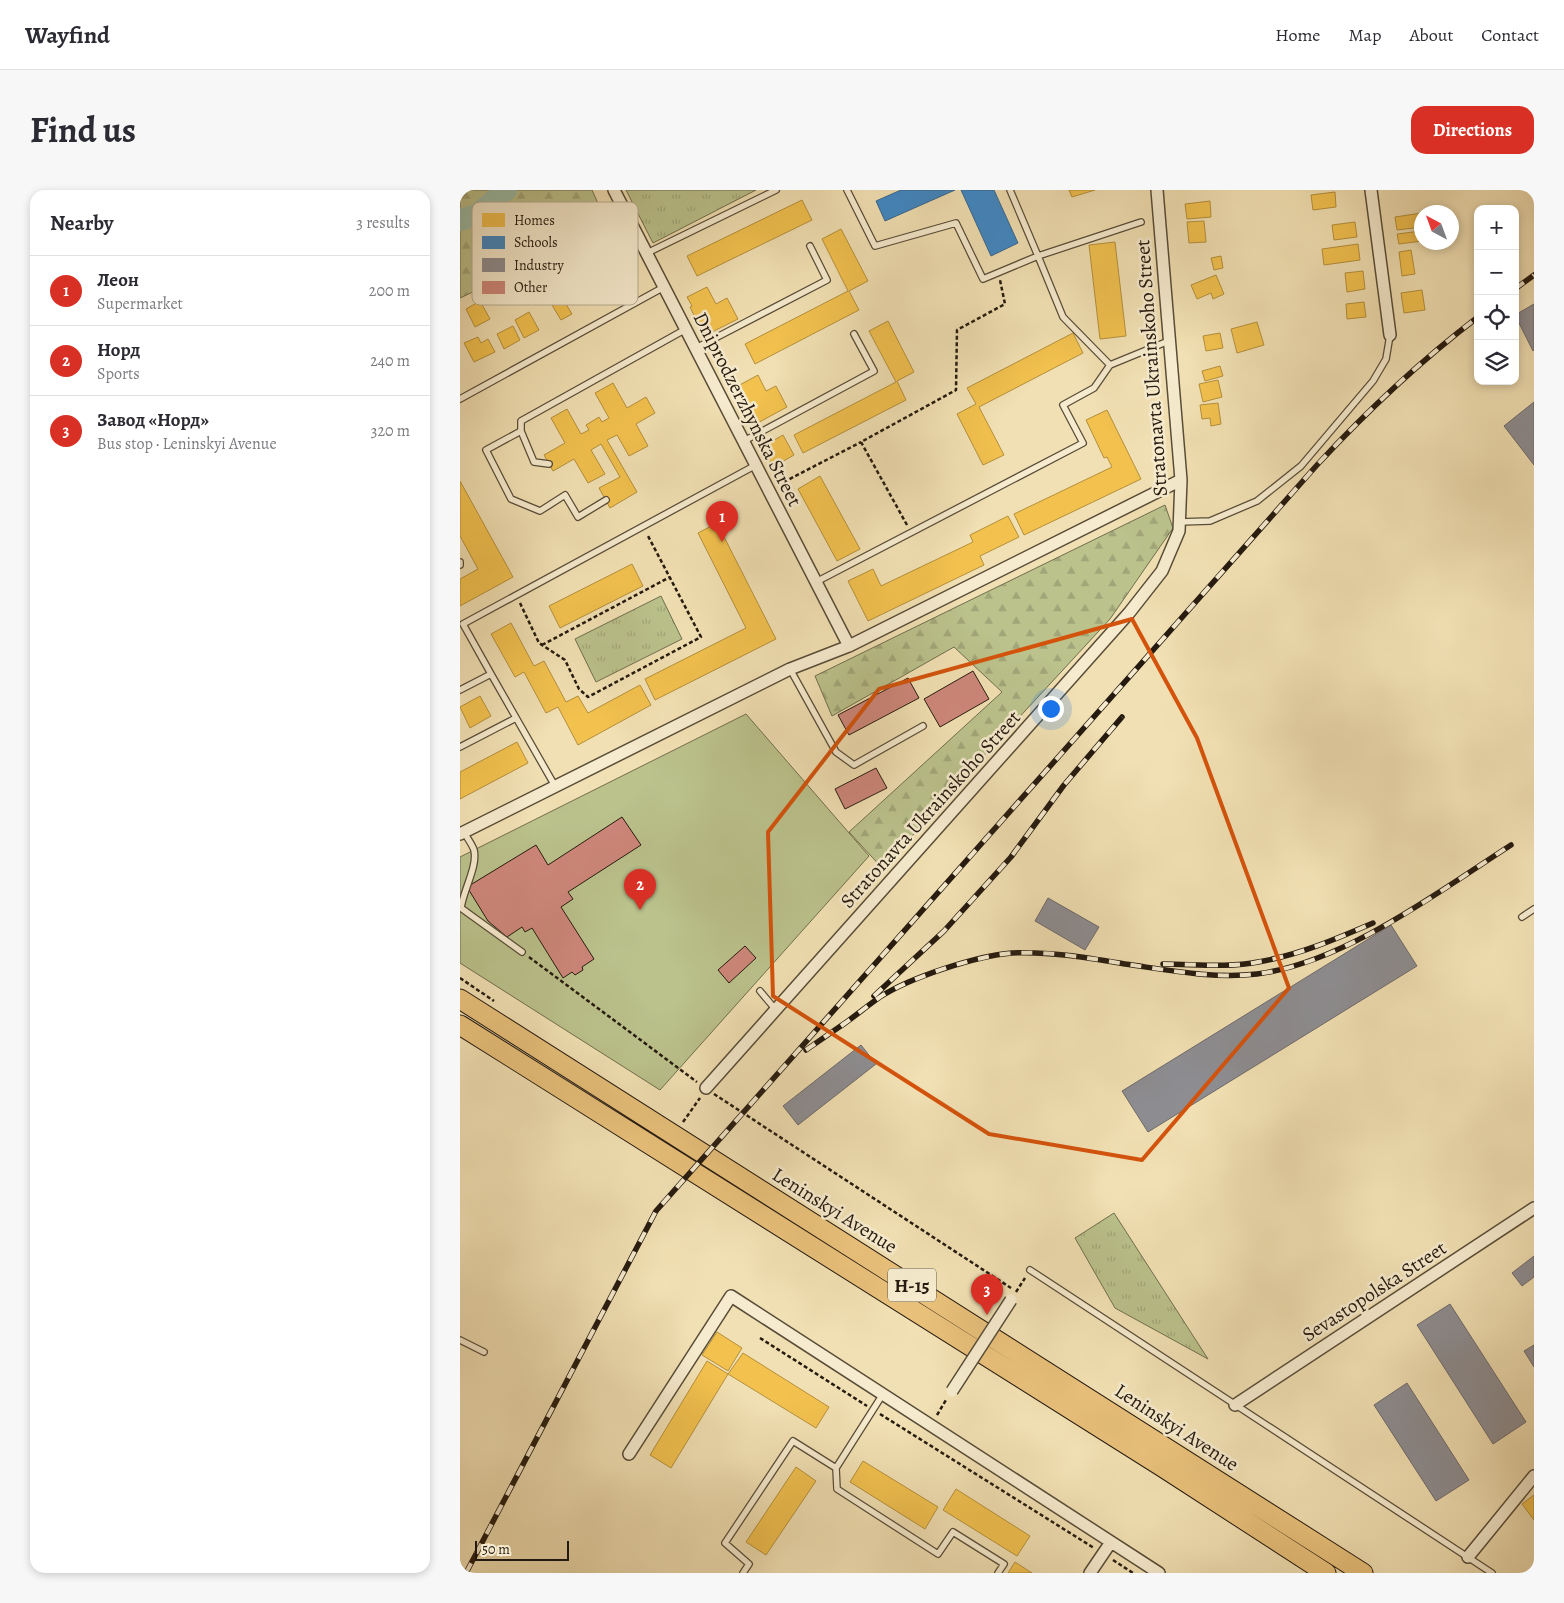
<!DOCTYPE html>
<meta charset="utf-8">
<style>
:root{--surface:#fff;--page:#f7f7f7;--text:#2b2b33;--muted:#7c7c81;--line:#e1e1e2;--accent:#d93025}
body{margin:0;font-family:Alegreya,serif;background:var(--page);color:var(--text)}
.controls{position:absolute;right:15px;top:15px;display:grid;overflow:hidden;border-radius:10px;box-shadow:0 2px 8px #0003}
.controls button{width:45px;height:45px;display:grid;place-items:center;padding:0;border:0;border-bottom:1px solid var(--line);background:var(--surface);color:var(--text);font:25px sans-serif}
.compass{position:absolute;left:954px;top:15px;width:45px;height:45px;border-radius:50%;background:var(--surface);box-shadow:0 2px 8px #0003;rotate:319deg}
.scale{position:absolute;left:15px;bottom:12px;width:94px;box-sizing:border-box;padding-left:5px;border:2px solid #251a0f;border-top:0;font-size:14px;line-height:18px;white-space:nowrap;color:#251a0f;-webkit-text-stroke:4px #f6ebce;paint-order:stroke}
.you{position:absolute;left:590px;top:518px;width:18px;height:18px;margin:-12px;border:4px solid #fff;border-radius:50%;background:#1a73e8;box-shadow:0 0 0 8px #1a73e833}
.badge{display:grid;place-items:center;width:32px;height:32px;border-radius:50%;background:var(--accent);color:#fff;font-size:16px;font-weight:700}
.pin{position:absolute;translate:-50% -41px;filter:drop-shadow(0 1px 2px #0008)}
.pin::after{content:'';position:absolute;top:26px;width:18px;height:15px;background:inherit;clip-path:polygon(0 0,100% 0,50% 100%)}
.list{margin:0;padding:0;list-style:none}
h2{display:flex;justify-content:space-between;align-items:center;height:65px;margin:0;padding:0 20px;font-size:21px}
h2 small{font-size:16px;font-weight:400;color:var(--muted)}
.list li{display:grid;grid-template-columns:32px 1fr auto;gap:15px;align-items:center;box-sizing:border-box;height:70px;padding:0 20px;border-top:1px solid var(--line)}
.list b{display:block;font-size:19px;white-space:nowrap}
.list p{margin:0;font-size:16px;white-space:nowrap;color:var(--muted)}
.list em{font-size:16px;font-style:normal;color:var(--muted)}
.icon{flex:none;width:28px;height:28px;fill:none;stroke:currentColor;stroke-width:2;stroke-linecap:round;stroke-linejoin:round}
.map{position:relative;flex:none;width:1074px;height:1383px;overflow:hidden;border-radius:15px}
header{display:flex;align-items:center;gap:30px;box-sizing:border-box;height:70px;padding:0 25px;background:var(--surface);border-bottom:1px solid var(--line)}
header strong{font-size:24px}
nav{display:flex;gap:28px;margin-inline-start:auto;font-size:18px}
.intro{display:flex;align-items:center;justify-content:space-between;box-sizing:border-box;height:120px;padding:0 30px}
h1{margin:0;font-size:35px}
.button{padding:12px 22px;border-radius:15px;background:var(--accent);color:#fff;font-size:18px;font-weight:700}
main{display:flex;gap:30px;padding:0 30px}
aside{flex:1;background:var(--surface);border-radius:15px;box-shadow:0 2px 8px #0003}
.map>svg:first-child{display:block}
.forest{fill:url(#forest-firs);stroke:#706e4e}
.park{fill:url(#park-tufts);stroke:#706e4e}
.garden{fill:#bbc28c;stroke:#706e4e}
.homes{fill:#f2c14e;stroke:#b48f3b}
.schools{fill:#3f88c5;stroke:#37678e}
.industry{fill:#8d8d92;stroke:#6e6a6b}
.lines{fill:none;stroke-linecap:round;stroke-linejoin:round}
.river{stroke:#9bbda9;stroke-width:22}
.building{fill:#ce877b;stroke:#251a0f}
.lane-casing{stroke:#584c38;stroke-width:8}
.street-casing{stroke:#584c38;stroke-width:14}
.primary-casing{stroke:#251a0f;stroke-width:21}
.path{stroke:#251a0f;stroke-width:2.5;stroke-dasharray:4 2.5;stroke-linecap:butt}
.lane{stroke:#f6ebce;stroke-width:5.5}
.street{stroke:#f6ebce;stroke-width:11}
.primary{stroke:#e8c07a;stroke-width:19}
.rail-casing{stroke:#251a0f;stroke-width:5.5}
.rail{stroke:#f6ebce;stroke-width:4;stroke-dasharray:11;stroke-linecap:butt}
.street-bridge-casing{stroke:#584c38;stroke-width:14;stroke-linecap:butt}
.street-bridge{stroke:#f6ebce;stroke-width:11}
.marked{fill:none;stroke:#d4530c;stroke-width:4;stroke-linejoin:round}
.labels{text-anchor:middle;stroke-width:5;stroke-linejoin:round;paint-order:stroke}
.shield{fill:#f6ebce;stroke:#645948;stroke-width:1}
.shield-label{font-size:19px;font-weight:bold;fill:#251a0f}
.street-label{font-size:20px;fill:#251a0f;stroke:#f6ebce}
.key{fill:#f6ebce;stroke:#b7ac95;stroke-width:1}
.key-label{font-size:14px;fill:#251a0f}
</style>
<header>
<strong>Wayfind</strong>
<nav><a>Home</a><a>Map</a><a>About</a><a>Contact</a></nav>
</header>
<div class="intro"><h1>Find us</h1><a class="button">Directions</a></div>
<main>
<aside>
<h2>Nearby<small>3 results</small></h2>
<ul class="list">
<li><span class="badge">1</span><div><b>Леон</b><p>Supermarket</p></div><em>200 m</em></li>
<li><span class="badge">2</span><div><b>Норд</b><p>Sports</p></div><em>240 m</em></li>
<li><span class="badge">3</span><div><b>Завод «Норд»</b><p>Bus stop · Leninskyi Avenue</p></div><em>320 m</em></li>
</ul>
</aside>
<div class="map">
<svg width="1074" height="1383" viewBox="0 0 1074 1383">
<defs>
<pattern id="forest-firs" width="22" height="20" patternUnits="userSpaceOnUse" patternTransform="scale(1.25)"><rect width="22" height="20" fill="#bbc28c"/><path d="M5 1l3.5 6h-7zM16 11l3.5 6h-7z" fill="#a1a678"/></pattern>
<pattern id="park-tufts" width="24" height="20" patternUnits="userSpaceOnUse" patternTransform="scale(1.25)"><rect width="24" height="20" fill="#bbc28c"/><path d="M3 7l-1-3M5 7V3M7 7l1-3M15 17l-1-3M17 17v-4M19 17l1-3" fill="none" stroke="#a1a678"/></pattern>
</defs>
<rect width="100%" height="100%" fill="#f1e0b3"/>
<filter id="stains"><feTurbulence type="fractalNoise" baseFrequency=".004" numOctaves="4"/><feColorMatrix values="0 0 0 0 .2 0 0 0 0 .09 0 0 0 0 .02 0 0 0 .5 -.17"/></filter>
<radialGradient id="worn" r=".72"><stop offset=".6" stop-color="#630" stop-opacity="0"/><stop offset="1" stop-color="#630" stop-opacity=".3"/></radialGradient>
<path class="forest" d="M0,0H132L149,38L0,108Z
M705,315L713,338L650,429L505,586L423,679L389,642L542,502L494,457L372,526L355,486Z"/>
<path class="park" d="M166,0H296L193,53Z
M201,406L222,449L136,492L115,449Z
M654,1023L748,1169L655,1118L615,1048Z"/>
<path class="garden" d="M286,524L409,666L200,900L0,773V667Z"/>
<path class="homes" d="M609,0H635L612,7Z
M875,2L876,17L853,20L851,5Z
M342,10L352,30L237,86L227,66Z
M750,11L751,27L727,29L725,14Z
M962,23V37L937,40L935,27Z
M744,31L746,52L729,53L727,32Z
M895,32L897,47L874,50L872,35Z
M381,39L408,91L389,101L399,120L295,174L285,154L388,101L362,49Z
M961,41L962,51L939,54L937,44Z
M655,52L666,146L640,149L629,55Z
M898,54L900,70L864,75L862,59Z
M951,60L955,84L942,86L939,62Z
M761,66L763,78L754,80L751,68Z
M903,81L905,99L887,102L885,83Z
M756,85L764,104L753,109L751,103L737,109L731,95Z
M247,97L256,114L267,108L278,129L244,146L230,117L232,116L227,107Z
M962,100L965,120L944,123L941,103Z
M103,109L112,124L101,130L92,115Z
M20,111L30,129L15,137L6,119Z
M904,112L906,127L887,129L886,114Z
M69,122L79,140L64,148L55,130Z
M428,131L454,182L437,191L446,210L343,263L334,245L436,192L409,141Z
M797,132L804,155L777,163L771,139Z
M53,136L60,150L44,159L37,144Z
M613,143L623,163L519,217L544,265L523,275L497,224L516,214L507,198Z
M760,143L763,158L746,161L743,146Z
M18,147L21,153L28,149L35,162L14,172L4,153Z
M760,176L763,186L745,191L742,181Z
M298,185L306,201L316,196L327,217L294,235L276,197Z
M758,190L762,207L743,212L739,194Z
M153,193L167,218L186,207L195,223L176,234L188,256L169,266L157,245L147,250L177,302L150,318L139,298L160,287L141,254L131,260L145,284L128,293L114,269L93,281L84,265L105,253L91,228L107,219L121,244L129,240L126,235L139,227L142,232L149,228L135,203Z
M758,213L761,234L751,236L750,228L742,229L740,215Z
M647,220L681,289L564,345L554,324L652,277L647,267L644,268L626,230Z
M323,245L334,265L313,277L302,257Z
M360,286L400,359L377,371L338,299Z
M0,291L53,387L0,416V389L18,379L0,346Z
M548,326L559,347L520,366L524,375L408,431L388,391L413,379L421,396L513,352L510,345Z
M257,333L316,449L195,510L185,489L286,438L238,343Z
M172,374L183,396L100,438L89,416Z
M51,433L74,476L84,471L106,512L118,506L128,523L180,495L191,515L118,555L98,517L86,523L64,482L55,487L31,444Z
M20,506L31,526L10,538L0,517Z
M57,552L68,573L0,609V582Z
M257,1142L282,1158L268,1181L242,1165Z
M283,1163L369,1217L356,1238L268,1184Z
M247,1171L268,1184L211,1278L190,1265Z
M403,1271L478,1317L465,1339L390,1292Z
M336,1277L356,1291L306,1365L286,1352Z
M496,1299L570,1346L557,1366L483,1320Z
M1074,1305V1330L1062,1314Z
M555,1372L572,1383H548Z"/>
<path class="schools" d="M441,0H495L425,31L416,11Z
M501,0H534L558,53L531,66Z"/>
<path class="industry" d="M1074,114V160L1073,161L1055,125Z
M1074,212V275L1044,236Z
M588,708L639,737L625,760L575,731Z
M931,735L957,776L688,942L662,901Z
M401,855L416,874L338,935L323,916Z
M1074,1066V1087L1062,1096L1052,1083Z
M990,1114L1066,1232L1033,1254L957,1135Z
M1074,1155V1177L1064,1161Z
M947,1193L1009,1290L976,1311L914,1215Z"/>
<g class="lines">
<path class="river" d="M0,30L17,25L46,0"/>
</g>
<path class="building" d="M513,481L529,509L480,537L464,509Z
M448,488L459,508L389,545L378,525Z
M416,578L427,598L385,619L375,599Z
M162,627L181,655L108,702L113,709L101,717L134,769L122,777L123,780L115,785L112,782L103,788L72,738L65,742L62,737L47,747L28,731L7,697L76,655L88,675Z
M285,756L296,768L269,793L258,780Z"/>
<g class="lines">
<defs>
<path id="lane" d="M387,0L415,56L496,33L523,89L578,66L550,0
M681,32L578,66L603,127L650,175L711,150
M187,63L316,0
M236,158L367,90L350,56
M0,209L204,97
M61,241L26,260L51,309L80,321L105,305L118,327L146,310
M284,251L414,181L394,144
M89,274L74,272L61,241V231L226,139
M719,332L750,331L797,311L841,276L913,191L926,169L930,145
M0,372V375
M356,392L623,253L603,215L634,198L650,175
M330,479L376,562L394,575L463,536
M31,484L3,434L296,275
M0,500L31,484L95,596
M0,557L56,528
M4,642C7,648 12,654 14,660C18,676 3,701 1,718L62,762
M1062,727L1074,719
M300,801L316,820
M570,1080L1032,1383
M0,1150L24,1162
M423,1204L376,1278L377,1299L478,1364L493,1342L544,1374L538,1383
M283,1383L289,1374L265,1353L333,1251L376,1278"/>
<path id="street" d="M154,0L389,456
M911,0L930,145
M0,644L330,479L389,456L721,290
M246,898L669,423L702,381L719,341L721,290L697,0
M775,1215L1074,1018
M169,1264L271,1106L699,1383
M1008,1367L1074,1286
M630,1383L651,1352"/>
<path id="primary" d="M0,809L903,1383
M0,835L704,1278L866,1383"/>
</defs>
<use href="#lane" class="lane-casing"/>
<use href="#street" class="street-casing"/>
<use href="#primary" class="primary-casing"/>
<path class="path" d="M318,295L401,252
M447,335L401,252L496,200L497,140L545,114L540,90
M60,413L79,453L105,470L119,499L128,507L241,447L187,344
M82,455L210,387
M69,767L237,892
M0,788L34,811
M254,904L551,1098
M223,932L240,908
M556,1102L565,1088
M300,1148L407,1216
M420,1224L634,1358
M477,1225L486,1210
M653,1370L673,1383"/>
<use href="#lane" class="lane"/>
<use href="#street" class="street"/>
<use href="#primary" class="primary"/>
<defs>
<path id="rail" d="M1055,99L1074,85
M703,774C734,774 768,778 798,772C839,765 876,749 913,733
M414,806L484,741L551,667L604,595L662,527
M381,836C394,827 407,816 420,807C451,787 516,766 552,763C589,761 629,768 665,774C708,780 753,789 797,784C884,773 978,702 1051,655
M346,860L385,833
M6,1383L196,1021L857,275C907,221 959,172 1018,127"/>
</defs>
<use href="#rail" class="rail-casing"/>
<use href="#rail" class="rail"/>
<defs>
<path id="street-bridge" d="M492,1201L551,1110"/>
</defs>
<use href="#street-bridge" class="street-bridge-casing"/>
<use href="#street-bridge" class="street-bridge"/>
</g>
<path class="marked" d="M672,429L737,548L829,798L682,970L529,944L313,806L308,642L419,499Z"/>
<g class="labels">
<rect class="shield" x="428" y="1078.5" width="48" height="33" rx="4"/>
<g class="shield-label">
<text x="452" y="1102">Н-15</text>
</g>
<g class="street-label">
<text transform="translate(691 178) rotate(-94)" y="7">Stratonavta Ukrainskoho Street</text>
<text transform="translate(288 219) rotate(63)" y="7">Dniprodzerzhynska Street</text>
<text transform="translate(470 619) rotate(-48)" y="7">Stratonavta Ukrainskoho Street</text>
<text transform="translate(375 1020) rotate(32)" y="7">Leninskyi Avenue</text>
<text transform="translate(914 1101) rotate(-33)" y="7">Sevastopolska Street</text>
<text transform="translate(717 1237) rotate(33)" y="7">Leninskyi Avenue</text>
</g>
</g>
<rect x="12" y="12" width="166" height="103" rx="8" class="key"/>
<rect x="22" y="23" width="23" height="14" fill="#f2c14e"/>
<rect x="22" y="46" width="23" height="13" fill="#3f88c5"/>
<rect x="22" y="68" width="23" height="14" fill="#8d8d92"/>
<rect x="22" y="91" width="23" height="13" fill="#ce877b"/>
<g class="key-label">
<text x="54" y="35">Homes</text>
<text x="54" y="57">Schools</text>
<text x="54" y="80">Industry</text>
<text x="54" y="102">Other</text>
</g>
<rect width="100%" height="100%" filter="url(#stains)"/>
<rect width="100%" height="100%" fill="url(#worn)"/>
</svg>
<div class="controls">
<button>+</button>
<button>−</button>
<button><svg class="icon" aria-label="locate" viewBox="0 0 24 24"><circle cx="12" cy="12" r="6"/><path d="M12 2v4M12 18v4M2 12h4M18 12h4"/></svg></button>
<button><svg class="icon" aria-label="layers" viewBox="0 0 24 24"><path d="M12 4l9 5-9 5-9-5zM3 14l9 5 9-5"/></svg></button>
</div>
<svg class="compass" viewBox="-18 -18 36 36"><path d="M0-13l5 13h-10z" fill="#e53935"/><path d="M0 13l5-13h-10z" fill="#7c7c81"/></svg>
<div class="scale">50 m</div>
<div class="you"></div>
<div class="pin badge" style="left:262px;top:352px">1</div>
<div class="pin badge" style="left:180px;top:720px">2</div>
<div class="pin badge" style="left:527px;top:1125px">3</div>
</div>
</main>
